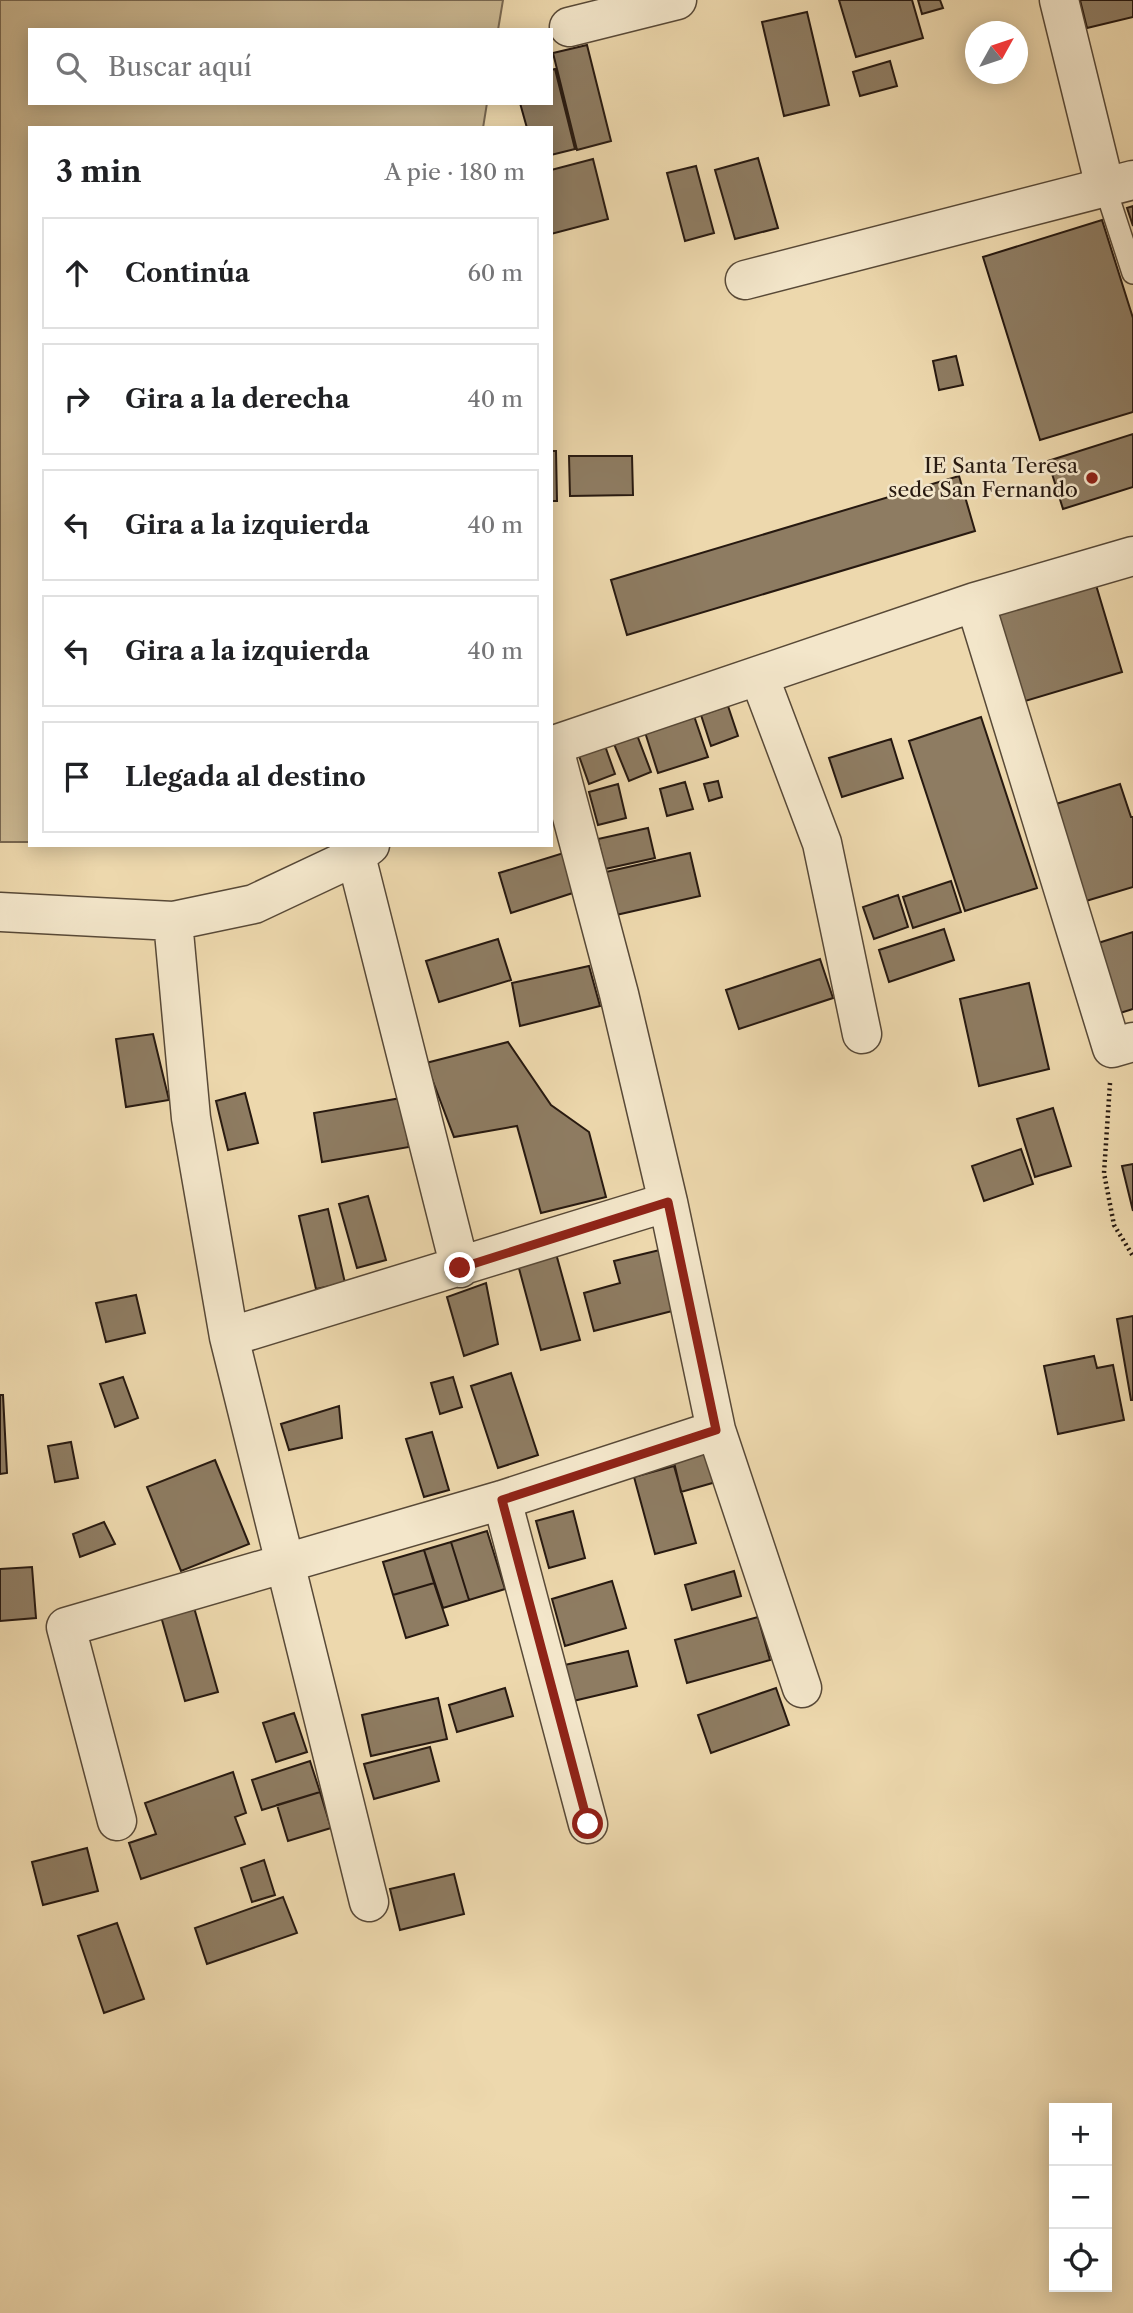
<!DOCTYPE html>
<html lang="es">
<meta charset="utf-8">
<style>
:root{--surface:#fff;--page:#f2f2f2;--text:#202124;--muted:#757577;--line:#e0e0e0}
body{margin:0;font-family:"Libre Caslon Text",serif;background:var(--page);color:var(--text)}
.controls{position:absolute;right:21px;bottom:21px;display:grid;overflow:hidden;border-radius:0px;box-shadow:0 4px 18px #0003}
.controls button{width:63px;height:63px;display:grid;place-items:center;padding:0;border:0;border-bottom:2px solid var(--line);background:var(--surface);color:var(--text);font:35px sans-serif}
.compass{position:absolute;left:965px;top:21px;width:63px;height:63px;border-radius:50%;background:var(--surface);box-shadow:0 4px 18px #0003;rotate:50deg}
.stop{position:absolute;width:21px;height:21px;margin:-16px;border:5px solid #8f2418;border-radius:50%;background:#fff}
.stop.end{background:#8f2418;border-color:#fff;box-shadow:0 2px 7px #0008}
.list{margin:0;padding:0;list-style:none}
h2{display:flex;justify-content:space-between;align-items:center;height:91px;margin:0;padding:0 28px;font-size:30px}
h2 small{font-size:23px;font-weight:400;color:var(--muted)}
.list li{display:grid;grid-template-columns:46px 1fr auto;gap:21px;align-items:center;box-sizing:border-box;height:112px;margin:0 14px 14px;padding:0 14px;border:2px solid var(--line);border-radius:0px}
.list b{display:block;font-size:26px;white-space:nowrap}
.list em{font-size:23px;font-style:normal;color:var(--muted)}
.icon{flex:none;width:38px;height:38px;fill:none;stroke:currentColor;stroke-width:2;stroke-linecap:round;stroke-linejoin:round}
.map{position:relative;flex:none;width:1133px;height:2313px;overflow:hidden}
.search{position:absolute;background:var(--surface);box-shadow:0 4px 18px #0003;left:28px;top:28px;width:525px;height:77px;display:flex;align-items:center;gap:18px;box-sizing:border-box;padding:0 24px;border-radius:0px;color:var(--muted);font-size:26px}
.panel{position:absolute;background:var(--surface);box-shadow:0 4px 18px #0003;left:28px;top:126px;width:525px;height:721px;border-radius:0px}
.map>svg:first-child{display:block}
.green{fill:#cbb892;stroke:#796851;stroke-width:2}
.building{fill:#8e7c62;stroke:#271910;stroke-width:2}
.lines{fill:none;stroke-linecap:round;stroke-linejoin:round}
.service-casing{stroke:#584937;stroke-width:24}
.minor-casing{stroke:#584937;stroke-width:41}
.path{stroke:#271910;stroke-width:4.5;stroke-dasharray:2 3.5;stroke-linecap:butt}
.service{stroke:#f3e6ca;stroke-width:21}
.minor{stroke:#f3e6ca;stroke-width:38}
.route{stroke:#8f2418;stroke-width:9}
.poi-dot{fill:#8f2418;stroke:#f3e6ca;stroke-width:2.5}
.labels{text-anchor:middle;stroke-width:5;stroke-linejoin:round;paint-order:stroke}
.poi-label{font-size:21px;fill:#271910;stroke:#f3e6ca;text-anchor:end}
</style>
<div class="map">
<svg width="1133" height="2313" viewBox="0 0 1133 2313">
<rect width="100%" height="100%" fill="#edd8ad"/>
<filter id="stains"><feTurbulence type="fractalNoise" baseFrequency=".00286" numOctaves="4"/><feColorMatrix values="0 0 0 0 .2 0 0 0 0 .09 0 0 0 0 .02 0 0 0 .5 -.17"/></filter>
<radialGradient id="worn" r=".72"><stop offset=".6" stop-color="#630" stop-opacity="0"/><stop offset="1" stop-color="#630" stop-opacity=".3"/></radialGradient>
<path class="green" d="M0,0H503L498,30H30V103H487L483,128H30V842H0Z"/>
<path class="building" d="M839,0H912L923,38L856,57Z
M918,0H940L943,8L922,14Z
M1080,0H1133V17L1087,28Z
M807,12L829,105L784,116L762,22Z
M587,45L611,141L577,150L553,53Z
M890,61L897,86L860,96L853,72Z
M555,69L575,149L551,155V128H527L520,103H551V70Z
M758,158L778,228L735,239L715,170Z
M593,159L608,219L551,234V170Z
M696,166L714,233L685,241L667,173Z
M1133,206V226L1127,208Z
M1102,220L1133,318V412L1040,440L983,257Z
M956,356L963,385L939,390L933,361Z
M1133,434V487L1063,509L1048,461Z
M551,451H556L557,501H551Z
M569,456H632L633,495L570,496Z
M959,476L975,531L627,635L611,580Z
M1096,585L1122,672L1012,705L986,617Z
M728,706L738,736L711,746L701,715Z
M692,710L708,757L658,773L643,726Z
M981,717L1037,888L965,911L909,741Z
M637,735L651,772L629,781L614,744Z
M891,739L903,778L842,797L829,758Z
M604,743L615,774L589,784L578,753Z
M718,781L722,797L709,801L704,784Z
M685,782L693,809L667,816L660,789Z
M618,784L626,818L598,825L589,792Z
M1120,784L1131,817H1133V887L1086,901L1056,804Z
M648,828L655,858L605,869L598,839Z
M570,851L582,890L511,913L499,873Z
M690,853L700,896L616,915L606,872Z
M951,881L961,912L913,928L903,897Z
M898,895L908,927L874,939L863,907Z
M944,929L954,960L889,982L879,950Z
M1133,932V1009L1117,1014L1095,944Z
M498,939L511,980L439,1002L426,961Z
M820,959L833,998L739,1029L726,990Z
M589,966L600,1006L520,1026L512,983Z
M1029,983L1049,1069L979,1086L960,999Z
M153,1034L169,1100L126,1107L116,1039Z
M508,1042L551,1105L589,1132L606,1197L541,1213L517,1126L454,1137L426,1063Z
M245,1093L258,1143L228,1150L216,1101Z
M401,1098L409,1147L322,1162L314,1113Z
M1053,1108L1071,1166L1035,1177L1017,1119Z
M1021,1149L1033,1184L984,1201L972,1166Z
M1133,1164V1211L1122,1166Z
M368,1196L386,1260L357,1268L339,1204Z
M328,1209L345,1283L316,1289L299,1216Z
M664,1249L680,1309L594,1331L584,1293L620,1283L614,1261Z
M555,1250L580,1340L541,1350L517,1261Z
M486,1283L498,1344L464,1356L447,1297Z
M136,1295L145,1333L106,1342L96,1303Z
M1133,1316V1400H1131L1117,1319Z
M1094,1356L1097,1368L1113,1365L1124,1420L1058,1434L1044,1366Z
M511,1373L538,1455L498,1468L471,1386Z
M123,1377L138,1418L115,1427L100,1384Z
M453,1377L462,1407L440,1414L431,1383Z
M0,1395H3L7,1473L0,1474Z
M339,1406L342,1438L289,1450L281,1424Z
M432,1432L449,1490L424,1497L406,1439Z
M71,1442L78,1478L55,1482L48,1446Z
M707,1449L716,1482L681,1492L673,1458Z
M215,1460L249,1544L181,1571L147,1487Z
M674,1466L696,1543L655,1554L634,1477Z
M573,1511L585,1558L549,1568L536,1521Z
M104,1522L115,1544L80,1557L73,1534Z
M487,1531L505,1589L469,1600L451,1542Z
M451,1542L469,1600L443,1608L424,1550Z
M424,1550L434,1583L393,1595L383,1562Z
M32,1567L36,1618L0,1621V1569Z
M734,1571L741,1596L692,1610L685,1585Z
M612,1581L626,1628L565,1646L552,1599Z
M434,1583L448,1625L406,1638L393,1595Z
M193,1604L218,1692L185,1701L160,1613Z
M758,1617L770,1660L687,1683L675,1640Z
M628,1651L637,1686L569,1702L560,1666Z
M505,1688L513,1716L457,1732L449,1705Z
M776,1688L789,1725L711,1753L698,1715Z
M438,1698L447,1739L371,1756L362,1715Z
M294,1713L307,1752L276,1762L263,1723Z
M430,1747L439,1781L374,1799L364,1764Z
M310,1761L320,1792L262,1810L252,1780Z
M233,1772L246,1813L235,1817L245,1844L141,1879L129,1843L156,1834L145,1803Z
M320,1792L331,1828L288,1841L277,1805Z
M87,1848L98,1891L43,1905L32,1862Z
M264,1860L275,1895L252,1902L241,1868Z
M454,1874L464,1914L400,1930L390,1889Z
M283,1897L297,1933L207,1964L195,1928Z
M117,1923L144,1999L104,2013L78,1936Z"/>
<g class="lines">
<defs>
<path id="service" d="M1105,187L1133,273"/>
<path id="minor" d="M1059,0L1105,187
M569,27L677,0
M745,280L1133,180
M975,602L1112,1048L1133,1042
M759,676L822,843L862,1034
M553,745L619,994L668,1202L716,1430L802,1688
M551,746L975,602L1133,556
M356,856L460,1268
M0,912L173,921L254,904L356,856L370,845
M173,921L191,1118L229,1337L369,1902
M229,1337L668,1202
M502,1500L588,1824
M117,1821L66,1627L502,1500L716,1430"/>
</defs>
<use href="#service" class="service-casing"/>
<use href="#minor" class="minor-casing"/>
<path class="path" d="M1110,1083L1104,1173L1114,1225L1133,1256"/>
<use href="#service" class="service"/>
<use href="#minor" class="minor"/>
</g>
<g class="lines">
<path class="route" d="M460,1268L668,1202L716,1430L502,1500L588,1824"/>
</g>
<circle class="poi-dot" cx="1092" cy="478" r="7"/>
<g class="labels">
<g class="poi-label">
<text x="1078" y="473">IE Santa Teresa<tspan x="1078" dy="24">sede San Fernando</tspan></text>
</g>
</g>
<rect width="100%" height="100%" filter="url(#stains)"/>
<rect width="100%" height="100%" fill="url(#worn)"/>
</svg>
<div class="controls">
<button>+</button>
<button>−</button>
<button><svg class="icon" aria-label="locate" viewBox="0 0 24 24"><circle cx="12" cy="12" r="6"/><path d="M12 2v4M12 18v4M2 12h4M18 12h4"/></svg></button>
</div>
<svg class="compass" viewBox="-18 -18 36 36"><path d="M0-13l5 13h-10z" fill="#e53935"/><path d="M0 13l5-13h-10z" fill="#757577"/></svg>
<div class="stop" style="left:588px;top:1824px"></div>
<div class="stop end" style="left:460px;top:1268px"></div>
<div class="search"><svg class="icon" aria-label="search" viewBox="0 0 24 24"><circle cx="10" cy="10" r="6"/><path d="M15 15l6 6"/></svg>Buscar aquí</div>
<section class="panel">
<h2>3 min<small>A pie · 180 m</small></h2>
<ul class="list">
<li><svg class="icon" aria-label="ahead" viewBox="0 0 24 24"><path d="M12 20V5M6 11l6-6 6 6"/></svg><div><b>Continúa</b></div><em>60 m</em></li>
<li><svg class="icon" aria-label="right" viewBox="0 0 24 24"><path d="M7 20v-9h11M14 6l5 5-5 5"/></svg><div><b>Gira a la derecha</b></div><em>40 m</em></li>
<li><svg class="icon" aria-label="left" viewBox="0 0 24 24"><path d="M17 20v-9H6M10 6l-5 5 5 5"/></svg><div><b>Gira a la izquierda</b></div><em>40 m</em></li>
<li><svg class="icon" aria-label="left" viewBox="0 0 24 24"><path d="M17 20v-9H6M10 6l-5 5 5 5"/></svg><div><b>Gira a la izquierda</b></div><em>40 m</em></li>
<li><svg class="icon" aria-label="arrive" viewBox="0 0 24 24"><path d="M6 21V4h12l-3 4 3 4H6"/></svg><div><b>Llegada al destino</b></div></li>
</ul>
</section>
</div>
